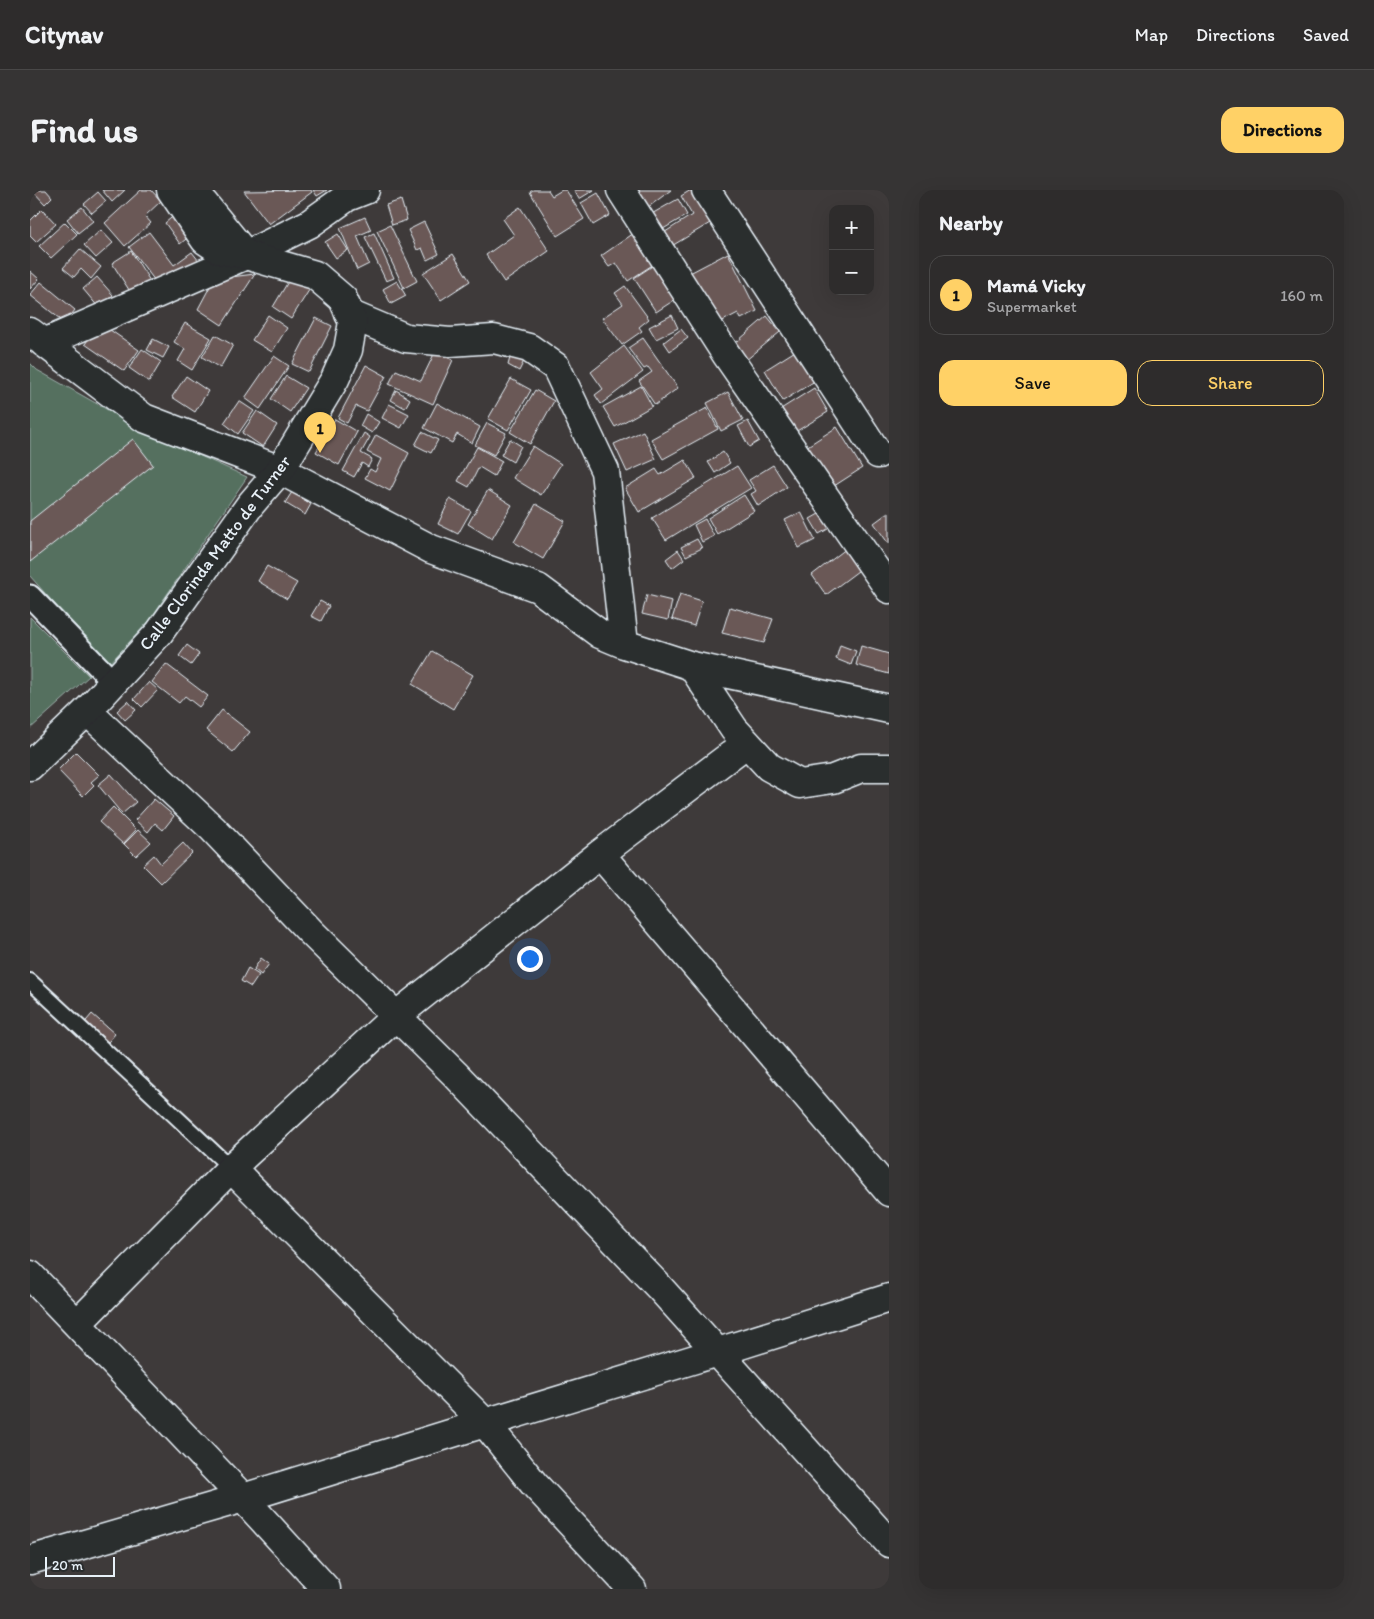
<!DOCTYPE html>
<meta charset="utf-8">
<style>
:root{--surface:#2e2c2c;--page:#363434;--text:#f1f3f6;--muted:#a7a7a9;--line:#494848;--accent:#ffd166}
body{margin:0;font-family:Itim,sans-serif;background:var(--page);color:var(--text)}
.controls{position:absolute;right:15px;top:15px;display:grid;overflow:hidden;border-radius:10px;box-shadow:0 5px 20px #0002}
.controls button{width:45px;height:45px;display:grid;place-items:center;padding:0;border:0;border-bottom:1px solid var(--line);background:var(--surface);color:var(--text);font:25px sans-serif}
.scale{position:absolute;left:15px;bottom:12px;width:70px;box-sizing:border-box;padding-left:5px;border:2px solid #e8f1f8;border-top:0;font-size:14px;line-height:18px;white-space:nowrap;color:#e8f1f8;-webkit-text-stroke:4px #2a2d2e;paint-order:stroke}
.you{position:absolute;left:499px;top:768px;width:18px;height:18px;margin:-12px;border:4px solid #fff;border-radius:50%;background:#1a73e8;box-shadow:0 0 0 8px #1a73e833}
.badge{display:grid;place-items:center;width:32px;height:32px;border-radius:50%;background:var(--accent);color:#111;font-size:16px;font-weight:700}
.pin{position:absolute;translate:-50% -41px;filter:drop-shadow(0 1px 2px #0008)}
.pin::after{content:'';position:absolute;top:26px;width:18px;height:15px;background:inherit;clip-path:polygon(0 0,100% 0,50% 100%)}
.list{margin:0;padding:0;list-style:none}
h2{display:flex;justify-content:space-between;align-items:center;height:65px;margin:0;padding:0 20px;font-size:21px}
h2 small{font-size:16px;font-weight:400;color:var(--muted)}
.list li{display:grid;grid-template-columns:32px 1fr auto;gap:15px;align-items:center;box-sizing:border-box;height:80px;margin:0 10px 10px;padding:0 10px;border:1px solid var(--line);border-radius:15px}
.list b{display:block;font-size:19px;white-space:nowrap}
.list p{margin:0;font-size:16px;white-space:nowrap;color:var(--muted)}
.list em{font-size:16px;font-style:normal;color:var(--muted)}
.actions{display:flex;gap:10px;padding:15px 20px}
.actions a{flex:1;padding:11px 0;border:1px solid var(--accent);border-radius:15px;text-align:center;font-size:18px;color:var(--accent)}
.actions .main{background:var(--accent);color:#111}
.map{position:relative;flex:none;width:859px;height:1399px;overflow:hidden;border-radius:15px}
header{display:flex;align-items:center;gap:30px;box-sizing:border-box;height:70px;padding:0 25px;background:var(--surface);border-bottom:1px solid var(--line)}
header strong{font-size:24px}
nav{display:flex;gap:28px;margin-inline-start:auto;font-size:18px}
.intro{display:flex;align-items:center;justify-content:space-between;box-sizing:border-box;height:120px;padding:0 30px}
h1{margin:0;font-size:35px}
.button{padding:12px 22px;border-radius:15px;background:var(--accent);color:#111;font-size:18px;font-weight:700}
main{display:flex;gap:30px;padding:0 30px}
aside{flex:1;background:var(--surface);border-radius:15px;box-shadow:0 5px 20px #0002}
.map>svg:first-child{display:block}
.green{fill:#54705f;stroke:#9eb0ac}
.building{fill:#6b5957;stroke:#e8f1f8}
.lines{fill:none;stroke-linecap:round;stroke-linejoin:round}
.service-casing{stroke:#e8f1f8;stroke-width:18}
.pedestrian-casing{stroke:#e8f1f8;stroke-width:25}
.minor-casing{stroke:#e8f1f8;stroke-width:31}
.tertiary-casing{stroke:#e8f1f8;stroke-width:31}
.service{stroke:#2a2d2e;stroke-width:14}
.pedestrian{stroke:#2a2d2e;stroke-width:21}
.minor{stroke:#2a2d2e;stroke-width:28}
.tertiary{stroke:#2a2d2e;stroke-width:28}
.labels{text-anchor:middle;stroke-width:4.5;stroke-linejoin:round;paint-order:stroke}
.street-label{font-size:18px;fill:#e8f1f8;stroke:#2a2d2e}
</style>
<header>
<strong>Citynav</strong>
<nav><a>Map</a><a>Directions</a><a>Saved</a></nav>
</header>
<div class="intro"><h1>Find us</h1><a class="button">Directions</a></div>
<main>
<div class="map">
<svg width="859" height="1399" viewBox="0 0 859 1399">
<rect width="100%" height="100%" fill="#3e3a3a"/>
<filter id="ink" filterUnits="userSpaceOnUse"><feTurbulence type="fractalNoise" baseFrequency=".02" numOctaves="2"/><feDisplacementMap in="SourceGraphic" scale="10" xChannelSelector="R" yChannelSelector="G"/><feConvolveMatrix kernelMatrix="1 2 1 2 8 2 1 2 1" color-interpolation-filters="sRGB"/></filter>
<g filter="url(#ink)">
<path class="green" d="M0,173L7,180L117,242L217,287L119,431L78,475L0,386Z
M0,427L59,486L0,539Z"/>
<path class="building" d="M2,0H16L22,7L15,14Z
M72,0H95L82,12Z
M111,0H121L131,11L115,26L121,33L95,56L75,33Z
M281,0L282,2L239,34L214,1Z
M283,0H297L287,6Z
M503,0H518L522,6L532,0H536L554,29L527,46L500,2Z
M544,0H564L549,9Z
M608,0H641L613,21L601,5Z
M661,0H673L690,27L640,57L632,44L662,25L651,6Z
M68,2L76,11L62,23L54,14Z
M568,3L580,25L563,35L551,13Z
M648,9L657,25L628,42L618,26Z
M371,10L377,30L362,35L356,15Z
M52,17L63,31L48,43L37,29Z
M490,17L519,61L474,92L456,65L484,45L473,29Z
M12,19L26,34L6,52L0,46V31Z
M146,24L161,45L150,54L135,33Z
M335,27L341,40L327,46L339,74L327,80L310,38Z
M35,32L47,44L21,68L9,56Z
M394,32L409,64L397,70L392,58L387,60L378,40Z
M360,35L387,91L374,98L347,41Z
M71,40L83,53L66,68L54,55Z
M607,41L627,72L598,91L586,73L579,77L571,66Z
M119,42L144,75L162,62L169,71L132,100L99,57Z
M344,43L364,88L356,91L335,47Z
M308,44L318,60L306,68L295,52Z
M50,59L71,77L61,89L51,79L44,87L33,78Z
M101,61L120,91L101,103L82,73Z
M698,63L727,121L711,129L708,123L685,135L658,84Z
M423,64L440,91L411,110L393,83Z
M633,69L655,103L626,122L604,88Z
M0,81L9,89L0,99Z
M225,84L192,135L168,119L184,89Z
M262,85L281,97L261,129L243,117Z
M67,87L83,105L69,118L53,99Z
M367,91L376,106L361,114L353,99Z
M11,92L45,120L35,133L0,105Z
M595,96L619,129L609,137L612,141L592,155L572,128L593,114L585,103Z
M238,125L257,138L242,162L222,150Z
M642,125L648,138L626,149L619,137Z
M737,126L750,142L715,171L702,156Z
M286,128L302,136L279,182L262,174Z
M70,133L109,160L94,181L55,154Z
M155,133L181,148L162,180L148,171L155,159L144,152Z
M651,139L658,148L640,161L634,152Z
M185,145L203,155L190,178L172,167Z
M613,148L648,198L625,215L609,191L622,182L618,177L614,179L598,158Z
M123,149L139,157L133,168L117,160Z
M594,156L613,182L571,214L565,205L573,199L561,182Z
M770,158L788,189L753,211L735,180Z
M112,159L131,172L119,192L99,178Z
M405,162L423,170L403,214L359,194L366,180L391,191Z
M481,164L494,171L489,181L478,175Z
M244,166L259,176L230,219L215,208Z
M336,175L356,186L337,221L326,216L317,233L308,228Z
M156,186L178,201L165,222L142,207Z
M256,186L276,198L260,222L241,209Z
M481,189L501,200L478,240L458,229Z
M611,196L622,216L585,237L573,217Z
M784,198L798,222L757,247L743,224Z
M366,200L380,209L375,218L361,210Z
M505,200L524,211L500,254L480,242Z
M698,202L713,230L691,241L677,213Z
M209,211L224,221L208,244L194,233Z
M407,213L450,237L442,253L427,244L422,253L394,238Z
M359,214L379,224L371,238L352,228Z
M677,218L688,239L633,269L621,249Z
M227,221L247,235L233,257L212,243Z
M336,224L349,232L342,243L330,236Z
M305,229L327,242L309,275L286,262Z
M718,231L729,251L719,257L708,236Z
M457,233L476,243L464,265L445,255Z
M807,237L832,278L801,298L776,257Z
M613,241L626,269L597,282L584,254Z
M392,242L408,250L401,263L385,255Z
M334,243L340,247L331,263L342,269L338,277L332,273L324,287L313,281Z
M346,245L379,263L360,301L335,288L340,279L345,282L351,269L337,262Z
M103,249L123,275L0,372V331Z
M480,249L491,256L483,272L471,265Z
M503,256L531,274L511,305L483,288Z
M447,257L472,271L464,286L449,277L439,297L428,291Z
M693,262L700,273L685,283L678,272Z
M655,270L666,288L609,322L595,298L626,279L630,285Z
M743,275L757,297L728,316L721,304L726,301L719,290Z
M707,276L721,298L636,350L622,328Z
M458,300L482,315L462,349L438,334Z
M262,302L281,314L275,325L255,313Z
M714,305L724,321L687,344L678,328Z
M420,309L441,321L428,344L408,334Z
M506,314L535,331L513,369L484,352Z
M796,320L805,335L789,344L780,329Z
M771,322L785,350L769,358L755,330Z
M859,322V353H858L844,333Z
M675,329L684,346L672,352L664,335Z
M667,349L672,358L656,366L651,357Z
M821,355L836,375L796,405L782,385Z
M648,360L654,369L642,378L636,369Z
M237,376L267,393L257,409L228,391Z
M650,404L672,411L664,436L642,429Z
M617,405L642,411L638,430L612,424Z
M290,411L299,416L291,431L281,426Z
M700,417L743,429L734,453L692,443Z
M157,455L169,464L161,475L149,466Z
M810,455L826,461L821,475L806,469Z
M831,456L859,464V484L826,475Z
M402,461L443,485L423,519L382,494Z
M136,474L178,506L169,517L155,506L149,513L122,492Z
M119,492L128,500L112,517L104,509Z
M98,511L106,520L95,530L87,521Z
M192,520L220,542L203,562L176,540Z
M46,562L69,585L61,592L64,595L53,606L28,580Z
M81,584L106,612L92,624L68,595Z
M124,609L144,626L133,640L125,633L118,642L105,630Z
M83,617L106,640L93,654L69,632Z
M108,640L121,652L106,666L94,654Z
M153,653L162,663L131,693L113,675L124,665L131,674Z
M231,768L239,774L231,785L224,779Z
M218,778L229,785L221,797L211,791Z
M62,824L85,844L74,857L51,837Z"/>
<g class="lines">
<defs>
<path id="service" d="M0,791L201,978"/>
<path id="pedestrian" d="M0,406L83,492"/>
<path id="minor" d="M591,0L696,164L859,399
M676,0L848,264
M319,124L376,148L420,152L464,149L499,158L526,177L575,281L594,454
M0,142L114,228L250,280L401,359L508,398L570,444L594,454L662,476L859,519
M14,153L216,65L279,34L317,7L335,0
M662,476L704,539L739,577L770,594L803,589L831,578H859
M57,521L183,639L280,741L425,884L629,1097L859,1353
M570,664L859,1002
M0,1085L213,1308L296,1399
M47,1134L201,978
M0,1370L213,1308L455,1233L201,978L366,826L570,664L717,553
M602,1399L504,1294L455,1233L688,1162L859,1108"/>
<path id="tertiary" d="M163,0L216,65
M0,576L57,521L129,443L220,315L250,280L305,189L318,160L323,132L313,109L285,85L216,65L190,60L175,50L141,0"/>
</defs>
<use href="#service" class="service-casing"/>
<use href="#pedestrian" class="pedestrian-casing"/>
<use href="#minor" class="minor-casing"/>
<use href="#tertiary" class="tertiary-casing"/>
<use href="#service" class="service"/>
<use href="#pedestrian" class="pedestrian"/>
<use href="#minor" class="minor"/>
<use href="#tertiary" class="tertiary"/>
</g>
</g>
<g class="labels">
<g class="street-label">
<text transform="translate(185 363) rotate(-53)" y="6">Calle Clorinda Matto de Turner</text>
</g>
</g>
</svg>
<div class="controls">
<button>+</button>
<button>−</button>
</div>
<div class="scale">20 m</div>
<div class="you"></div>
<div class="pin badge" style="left:290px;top:263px">1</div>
</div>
<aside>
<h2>Nearby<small></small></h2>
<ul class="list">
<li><span class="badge">1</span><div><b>Mamá Vicky</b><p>Supermarket</p></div><em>160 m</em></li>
</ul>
<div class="actions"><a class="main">Save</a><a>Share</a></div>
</aside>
</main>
